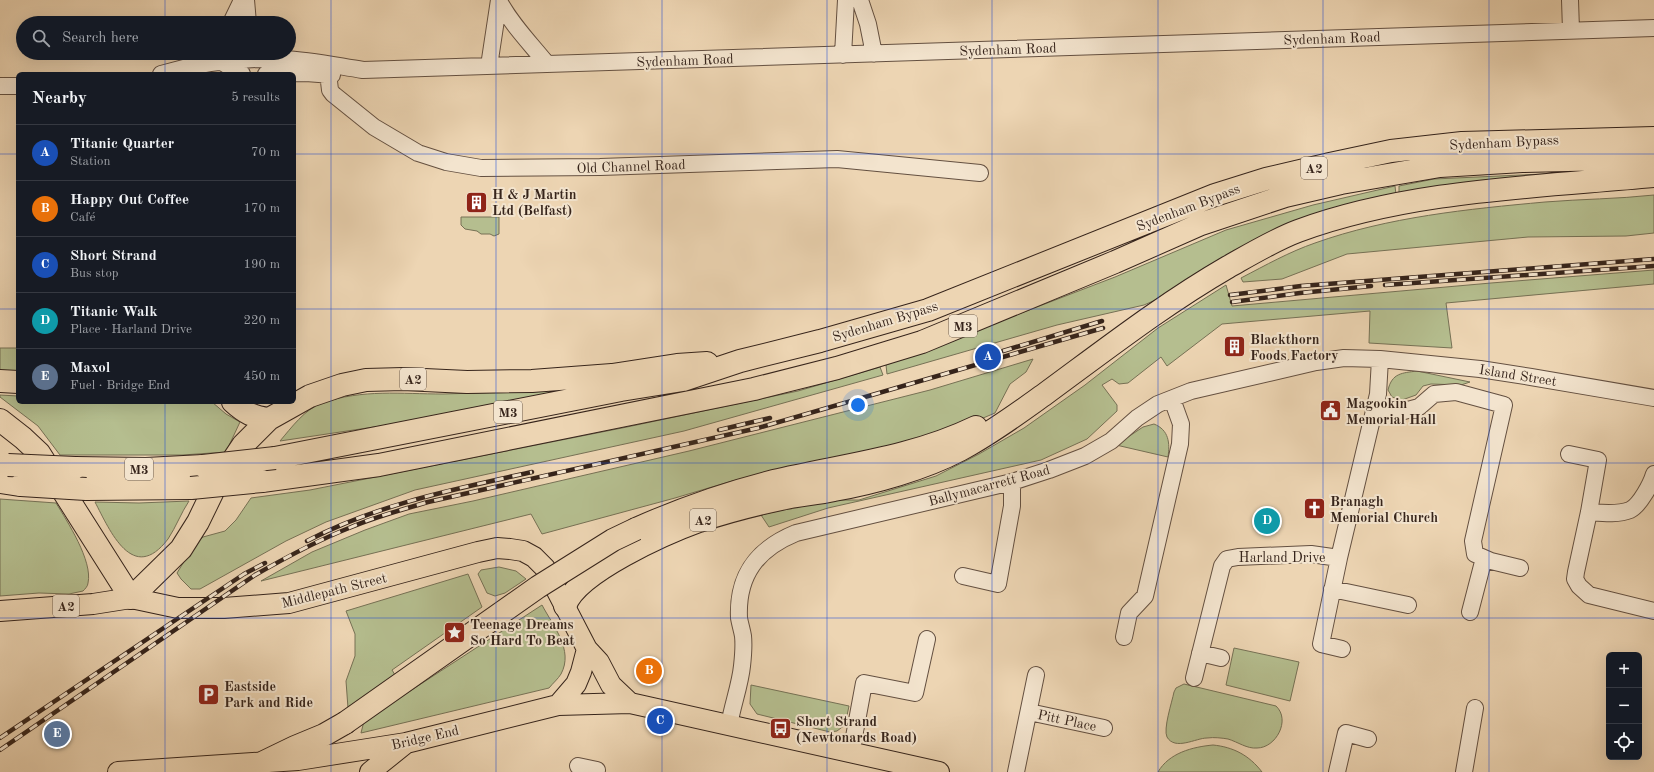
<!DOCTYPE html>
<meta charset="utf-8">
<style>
:root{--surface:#171b24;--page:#242831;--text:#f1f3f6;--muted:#9ea1a6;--line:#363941;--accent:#8c9099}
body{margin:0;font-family:"Old Standard TT",serif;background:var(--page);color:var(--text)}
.controls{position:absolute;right:12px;bottom:12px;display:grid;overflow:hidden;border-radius:6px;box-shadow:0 4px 16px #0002}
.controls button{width:36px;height:36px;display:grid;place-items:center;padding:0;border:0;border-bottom:1px solid var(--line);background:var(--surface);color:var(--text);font:20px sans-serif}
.you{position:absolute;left:858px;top:405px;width:14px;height:14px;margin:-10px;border:3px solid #fff;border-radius:50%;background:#1a73e8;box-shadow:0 0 0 6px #1a73e833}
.badge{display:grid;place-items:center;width:26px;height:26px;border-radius:50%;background:var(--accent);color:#fff;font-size:13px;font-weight:700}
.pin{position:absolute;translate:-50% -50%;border:2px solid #fff;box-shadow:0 1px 4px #0006}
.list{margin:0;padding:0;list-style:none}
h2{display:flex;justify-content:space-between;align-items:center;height:52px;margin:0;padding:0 16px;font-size:17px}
h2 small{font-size:13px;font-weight:400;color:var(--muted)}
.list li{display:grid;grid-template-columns:26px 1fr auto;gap:12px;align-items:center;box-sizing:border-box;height:56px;padding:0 16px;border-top:1px solid var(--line)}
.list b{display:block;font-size:15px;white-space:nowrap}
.list p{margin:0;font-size:13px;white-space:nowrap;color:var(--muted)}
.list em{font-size:13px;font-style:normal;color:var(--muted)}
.icon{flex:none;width:22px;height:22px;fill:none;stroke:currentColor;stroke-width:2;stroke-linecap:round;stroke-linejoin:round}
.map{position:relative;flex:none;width:1654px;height:772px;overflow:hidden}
.search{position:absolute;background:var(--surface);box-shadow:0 4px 16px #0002;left:16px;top:16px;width:280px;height:44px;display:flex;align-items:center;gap:10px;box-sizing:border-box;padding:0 14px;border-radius:22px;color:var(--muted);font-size:15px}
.panel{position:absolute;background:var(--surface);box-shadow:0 4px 16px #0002;left:16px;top:72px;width:280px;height:332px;border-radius:6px}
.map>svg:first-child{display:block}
.green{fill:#b5be8f;stroke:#767155}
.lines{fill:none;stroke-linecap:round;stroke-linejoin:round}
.minor-casing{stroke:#645041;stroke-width:18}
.major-casing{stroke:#36241b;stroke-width:22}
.highway-casing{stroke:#36241b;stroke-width:24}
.minor{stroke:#f3e4ce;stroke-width:16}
.major{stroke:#edd5b3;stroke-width:20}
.highway{stroke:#edd5b3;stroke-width:22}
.rail-casing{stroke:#36241b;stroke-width:4.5}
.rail{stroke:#f3e4ce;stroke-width:3;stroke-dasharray:9;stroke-linecap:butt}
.highway-bridge-casing{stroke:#36241b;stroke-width:24;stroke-linecap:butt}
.highway-bridge{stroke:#edd5b3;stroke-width:22}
.grid{fill:none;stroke:#1d4ed8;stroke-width:1;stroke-opacity:0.55}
.labels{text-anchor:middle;stroke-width:4;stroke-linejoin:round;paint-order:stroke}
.shield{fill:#f3e4ce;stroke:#6f5e51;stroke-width:1}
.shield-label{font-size:13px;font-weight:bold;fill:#36241b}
.street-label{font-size:14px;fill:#36241b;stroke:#f3e4ce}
.poi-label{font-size:14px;font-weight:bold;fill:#36241b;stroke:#f3e4ce;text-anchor:start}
</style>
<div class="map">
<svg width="1654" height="772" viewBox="0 0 1654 772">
<rect width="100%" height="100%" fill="#edd5b3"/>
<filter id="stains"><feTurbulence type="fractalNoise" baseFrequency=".005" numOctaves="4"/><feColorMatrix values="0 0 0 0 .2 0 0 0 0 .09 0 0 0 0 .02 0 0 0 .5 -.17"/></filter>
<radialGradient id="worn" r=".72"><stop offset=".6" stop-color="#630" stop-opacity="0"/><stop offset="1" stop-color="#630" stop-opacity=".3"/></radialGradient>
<path class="green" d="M1564,173L1399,194V186L1434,179Z
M1395,186L1396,195L1144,305L1057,325L887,374L886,365L1115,277L1226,230L1313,205Z
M1654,195V233L1626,236L1528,237L1347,254L1282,279L1243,282L1241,278C1266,265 1289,252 1315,243C1388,217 1468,209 1545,202C1581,199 1618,199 1654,195Z
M461,217H499V234L494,236L490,234H481L477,231L465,229L461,225Z
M1654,270V284L1446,303L1452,348L1369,343L1370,311L1222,324L1167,366L1161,357L1128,383L1119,384L1112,379L1102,385L1117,405V411L1087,439L1041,460L828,508L769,527L761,515L824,500H859L936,476L979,454L1024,428L1085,385L1158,328L1226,285L1232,306L1491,283Z
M0,348H18V372H0Z
M1033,359L1026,372L1010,384L995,413L950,432L732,481L675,498L542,534L531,514L261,581L312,552L365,530L409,514L473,501L689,451L930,390Z
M880,367L883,375L684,431L415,490L326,522L286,541L200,589H191L181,579L177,573L193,547L203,537L225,531L236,520L251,498L310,490L627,427L798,391Z
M1417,371L1470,382L1461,385L1431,384L1423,386L1416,395L1402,400L1392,397L1388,390C1392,373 1402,373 1417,371Z
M573,389L394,424L280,441C291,428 305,409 322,403C363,389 401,394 443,394C486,393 530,391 573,389Z
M0,395L18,396V402H212L226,414L240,422L226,452L182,455H60L38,426L0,397Z
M1154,424C1169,430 1170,443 1168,457L1116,445L1143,427Z
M0,499L56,503C67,521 93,561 88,583C88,586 85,589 83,591L69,594L39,593L0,596Z
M189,501C181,513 176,527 168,539C133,585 110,531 95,502L139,503Z
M499,567L516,571L526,579L505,593L495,596L487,593L478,574L481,570Z
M468,574L482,607L392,670L395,675L348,708L346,681L355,656V634L346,611Z
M542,605C553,626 574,650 561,674C558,679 553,683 549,688L361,733L364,721Z
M1234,648L1299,662L1290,701L1226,685Z
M1184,684L1276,706C1291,720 1276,748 1257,748C1247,749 1238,742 1228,739C1222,738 1214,737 1207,738C1196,738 1175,751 1167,737C1163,729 1172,702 1174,692L1176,688Z
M751,685L849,706L845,725L837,731L830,732L757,714L750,704Z
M1213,745C1233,747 1249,755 1262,772H1158C1169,753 1192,747 1213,745Z"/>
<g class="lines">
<defs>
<path id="minor" d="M246,0L248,23
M860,0L868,24L874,54
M1570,0L1571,30
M499,1C512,25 530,43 547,64
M231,23L242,0
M843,55L846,0
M220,61L242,74
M327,64L330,90L333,94L374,127L418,153L446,162L481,168L600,167L837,159L980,173
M489,66L499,0
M161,74C201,62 242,58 283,59C310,60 337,66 363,70L1654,28
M266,74L306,73L332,75
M0,86H18
M1375,408L1404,411L1419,407L1434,394L1456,392L1504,405L1473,541L1475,554L1491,561L1520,568
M1569,454L1598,460L1589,512L1576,572L1575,579L1579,586L1589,595L1654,611
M1589,512C1602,513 1618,515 1630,510C1640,505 1651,484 1654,474
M963,576L998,584L1012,506V482
M1332,589L1408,605
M1470,612L1484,558
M1124,637L1129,613L1145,596L1180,444L1181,424L1172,399
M1342,649L1321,644L1339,558L1378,394L1380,359
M1200,653L1221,658
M1194,678L1222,566L1227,559L1238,557L1311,554L1339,558
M1029,712L1104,728
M729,726C732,706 740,686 742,666C743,657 744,645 743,636C742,630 740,624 739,618C737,575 757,549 796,533L1012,482L1049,470L1085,456L1111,441L1137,418L1158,404L1191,391L1316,362L1344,358L1380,359L1480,369L1531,377L1654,398
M851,753L864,683L915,693L927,639
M578,766L597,770
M1016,772L1036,675
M1337,772L1346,733L1368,739
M1464,772L1475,708"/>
<path id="major" d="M0,611L93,604L131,598L178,608H224L289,603L478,552L497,548L510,549L523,551L534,557L545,568L587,649L599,662L611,685L630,703
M558,705L576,684L581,672L587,649
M118,772L298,760L406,743L558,705L630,703L939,772
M370,772L405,744"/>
<path id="highway" d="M0,381L18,382
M233,402C245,413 253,417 269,419
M0,420L23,438L39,453L131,598L181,549L198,522L215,487L243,445L269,419L310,396L342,385L366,380L403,379L467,382L532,381L612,375L677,365L707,363
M275,458L621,390L683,380L740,361L820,341L928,310L1215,195L1266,179L1330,164L1391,151L1462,143L1654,138
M75,468L146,469L203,466
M262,481L379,465L754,389L837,368L922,342L1115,262L1201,224L1285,196L1341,183L1440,166L1522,161L1654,158
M0,482L21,485
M86,489L191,488
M636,529C681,509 726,493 774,481C842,465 912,458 976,427
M565,606C577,572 666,533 699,521C726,512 753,505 781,499C798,495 816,494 834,490C874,483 924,469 960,450C990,434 1017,414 1045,394C1105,350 1164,304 1228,267C1251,254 1274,240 1298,231C1409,190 1537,187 1654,176
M264,762L295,747L324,735L345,723"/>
</defs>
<use href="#minor" class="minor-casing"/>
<use href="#major" class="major-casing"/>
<use href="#highway" class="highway-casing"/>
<use href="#minor" class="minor"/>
<use href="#major" class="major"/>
<use href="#highway" class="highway"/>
<defs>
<path id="rail" d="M1385,285L1654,266
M1230,295L1301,286L1654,259
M1232,302L1300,293L1371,286
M1003,351L1102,321
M719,430L770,418
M307,541C378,504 455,489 532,472
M0,738L244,574L265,563
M0,750L255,575C285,558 316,541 349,528C374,517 401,510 428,502L758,428L1103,328"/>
</defs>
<use href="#rail" class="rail-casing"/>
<use href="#rail" class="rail"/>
<defs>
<path id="highway-bridge" d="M8,465L75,468
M203,466L275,458
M21,485L86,489
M191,488L262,481
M345,723L538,587L613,540L636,529"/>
</defs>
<use href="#highway-bridge" class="highway-bridge-casing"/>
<use href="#highway-bridge" class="highway-bridge"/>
</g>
<path class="grid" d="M165,0V23M331,0V772M496,0V772M662,0V772M827,0V772M992,0V772M1158,0V772M1323,0V772M1489,0V772M165,53V74M0,154H18M294,154H1654M0,309H18M294,309H1654M165,402V772M0,463H1654M0,618H1654"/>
<defs>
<symbol id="building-square" viewBox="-11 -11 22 22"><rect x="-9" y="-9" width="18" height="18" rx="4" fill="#8f2418" stroke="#f3e4ce"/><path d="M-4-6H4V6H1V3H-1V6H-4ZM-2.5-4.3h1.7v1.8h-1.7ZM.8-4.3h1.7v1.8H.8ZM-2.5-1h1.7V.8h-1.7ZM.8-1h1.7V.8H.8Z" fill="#fff"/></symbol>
<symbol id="civic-square" viewBox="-11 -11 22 22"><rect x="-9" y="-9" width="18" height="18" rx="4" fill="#8f2418" stroke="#f3e4ce"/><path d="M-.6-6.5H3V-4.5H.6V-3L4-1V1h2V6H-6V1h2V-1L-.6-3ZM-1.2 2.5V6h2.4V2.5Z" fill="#fff"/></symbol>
<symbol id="church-square" viewBox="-11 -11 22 22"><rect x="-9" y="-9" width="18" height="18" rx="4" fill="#8f2418" stroke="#f3e4ce"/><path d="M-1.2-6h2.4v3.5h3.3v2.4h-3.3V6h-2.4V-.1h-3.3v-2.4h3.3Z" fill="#fff"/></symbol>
<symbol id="sight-square" viewBox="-11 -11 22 22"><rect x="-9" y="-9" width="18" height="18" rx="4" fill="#8f2418" stroke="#f3e4ce"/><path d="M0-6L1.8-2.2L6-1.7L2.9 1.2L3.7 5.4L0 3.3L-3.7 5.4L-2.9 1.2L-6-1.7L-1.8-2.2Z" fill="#fff"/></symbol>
<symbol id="parking-square" viewBox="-11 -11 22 22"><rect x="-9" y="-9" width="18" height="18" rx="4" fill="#8f2418" stroke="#f3e4ce"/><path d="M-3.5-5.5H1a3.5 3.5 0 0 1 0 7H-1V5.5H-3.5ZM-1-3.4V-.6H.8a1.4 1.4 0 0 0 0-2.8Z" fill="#fff"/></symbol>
<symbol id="bus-square" viewBox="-11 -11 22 22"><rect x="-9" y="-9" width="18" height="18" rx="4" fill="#8f2418" stroke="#f3e4ce"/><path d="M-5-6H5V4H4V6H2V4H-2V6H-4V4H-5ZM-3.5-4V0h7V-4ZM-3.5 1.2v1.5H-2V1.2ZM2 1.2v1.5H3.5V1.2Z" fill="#fff"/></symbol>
</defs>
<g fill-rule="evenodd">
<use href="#building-square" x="464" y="190" width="25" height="25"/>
<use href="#building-square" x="1222" y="334" width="25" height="25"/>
<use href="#civic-square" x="1318" y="398" width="25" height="25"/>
<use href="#church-square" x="1302" y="496" width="25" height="25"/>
<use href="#sight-square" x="442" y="620" width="25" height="25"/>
<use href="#parking-square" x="196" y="682" width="25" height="25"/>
<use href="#bus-square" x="768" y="716" width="25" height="25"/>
</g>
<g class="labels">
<g class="shield">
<rect x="1301" y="157" width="26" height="22" rx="3"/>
<rect x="949" y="315" width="28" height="22" rx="3"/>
<rect x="400" y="368" width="26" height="22" rx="3"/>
<rect x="494" y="401" width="28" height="22" rx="3"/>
<rect x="125" y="458" width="28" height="22" rx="3"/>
<rect x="690" y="509" width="26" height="22" rx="3"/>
<rect x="53" y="595" width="26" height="22" rx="3"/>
</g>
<g class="shield-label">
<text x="1314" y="173">A2</text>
<text x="963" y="331">M3</text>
<text x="413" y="384">A2</text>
<text x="508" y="417">M3</text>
<text x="139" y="474">M3</text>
<text x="703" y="525">A2</text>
<text x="66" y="611">A2</text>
</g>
<g class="street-label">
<text transform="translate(1332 38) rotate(-2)" y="5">Sydenham Road</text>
<text transform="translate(1008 49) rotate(-2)" y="5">Sydenham Road</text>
<text transform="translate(685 60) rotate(-2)" y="5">Sydenham Road</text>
<text transform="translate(1504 142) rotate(-3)" y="5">Sydenham Bypass</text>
<text transform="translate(631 166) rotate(-2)" y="5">Old Channel Road</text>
<text transform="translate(1188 207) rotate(-21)" y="5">Sydenham Bypass</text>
<text transform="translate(885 321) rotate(-17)" y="5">Sydenham Bypass</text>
<text transform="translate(1518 375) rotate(9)" y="5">Island Street</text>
<text transform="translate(989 485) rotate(-15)" y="5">Ballymacarrett Road</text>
<text x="1282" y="562">Harland Drive</text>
<text transform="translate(334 590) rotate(-14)" y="5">Middlepath Street</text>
<text transform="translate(1067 720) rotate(12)" y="5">Pitt Place</text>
<text transform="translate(425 737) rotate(-13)" y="5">Bridge End</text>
</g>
<g class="poi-label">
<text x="492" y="199">H &amp; J Martin<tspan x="492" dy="16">Ltd (Belfast)</tspan></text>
<text x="1250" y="344">Blackthorn<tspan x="1250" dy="16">Foods Factory</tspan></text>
<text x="1346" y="408">Magookin<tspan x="1346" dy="16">Memorial Hall</tspan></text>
<text x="1330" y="506">Branagh<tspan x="1330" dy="16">Memorial Church</tspan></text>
<text x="470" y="629">Teenage Dreams<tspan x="470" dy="16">So Hard To Beat</tspan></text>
<text x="224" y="691">Eastside<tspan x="224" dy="16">Park and Ride</tspan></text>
<text x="796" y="726">Short Strand<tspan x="796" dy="16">(Newtonards Road)</tspan></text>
</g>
</g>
<rect width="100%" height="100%" filter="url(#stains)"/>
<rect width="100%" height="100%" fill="url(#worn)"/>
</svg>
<div class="controls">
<button>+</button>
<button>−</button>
<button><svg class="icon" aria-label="locate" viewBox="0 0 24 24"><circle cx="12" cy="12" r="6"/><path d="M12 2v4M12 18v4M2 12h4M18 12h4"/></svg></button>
</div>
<div class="you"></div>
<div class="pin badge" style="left:988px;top:357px;background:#1a4fb4">A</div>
<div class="pin badge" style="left:649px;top:671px;background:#e8710a">B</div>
<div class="pin badge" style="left:660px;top:721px;background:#1a4fb4">C</div>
<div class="pin badge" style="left:1267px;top:521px;background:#0f9aa8">D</div>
<div class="pin badge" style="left:57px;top:734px;background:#5c6f8a">E</div>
<div class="search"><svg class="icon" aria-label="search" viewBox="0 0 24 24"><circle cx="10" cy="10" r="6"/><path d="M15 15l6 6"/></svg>Search here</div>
<section class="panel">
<h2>Nearby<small>5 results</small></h2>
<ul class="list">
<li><span class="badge" style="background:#1a4fb4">A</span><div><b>Titanic Quarter</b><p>Station</p></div><em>70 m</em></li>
<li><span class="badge" style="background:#e8710a">B</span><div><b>Happy Out Coffee</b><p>Café</p></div><em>170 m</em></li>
<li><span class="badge" style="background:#1a4fb4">C</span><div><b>Short Strand</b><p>Bus stop</p></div><em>190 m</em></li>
<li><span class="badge" style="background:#0f9aa8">D</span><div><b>Titanic Walk</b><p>Place · Harland Drive</p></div><em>220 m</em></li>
<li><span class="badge" style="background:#5c6f8a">E</span><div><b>Maxol</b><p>Fuel · Bridge End</p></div><em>450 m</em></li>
</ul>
</section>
</div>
